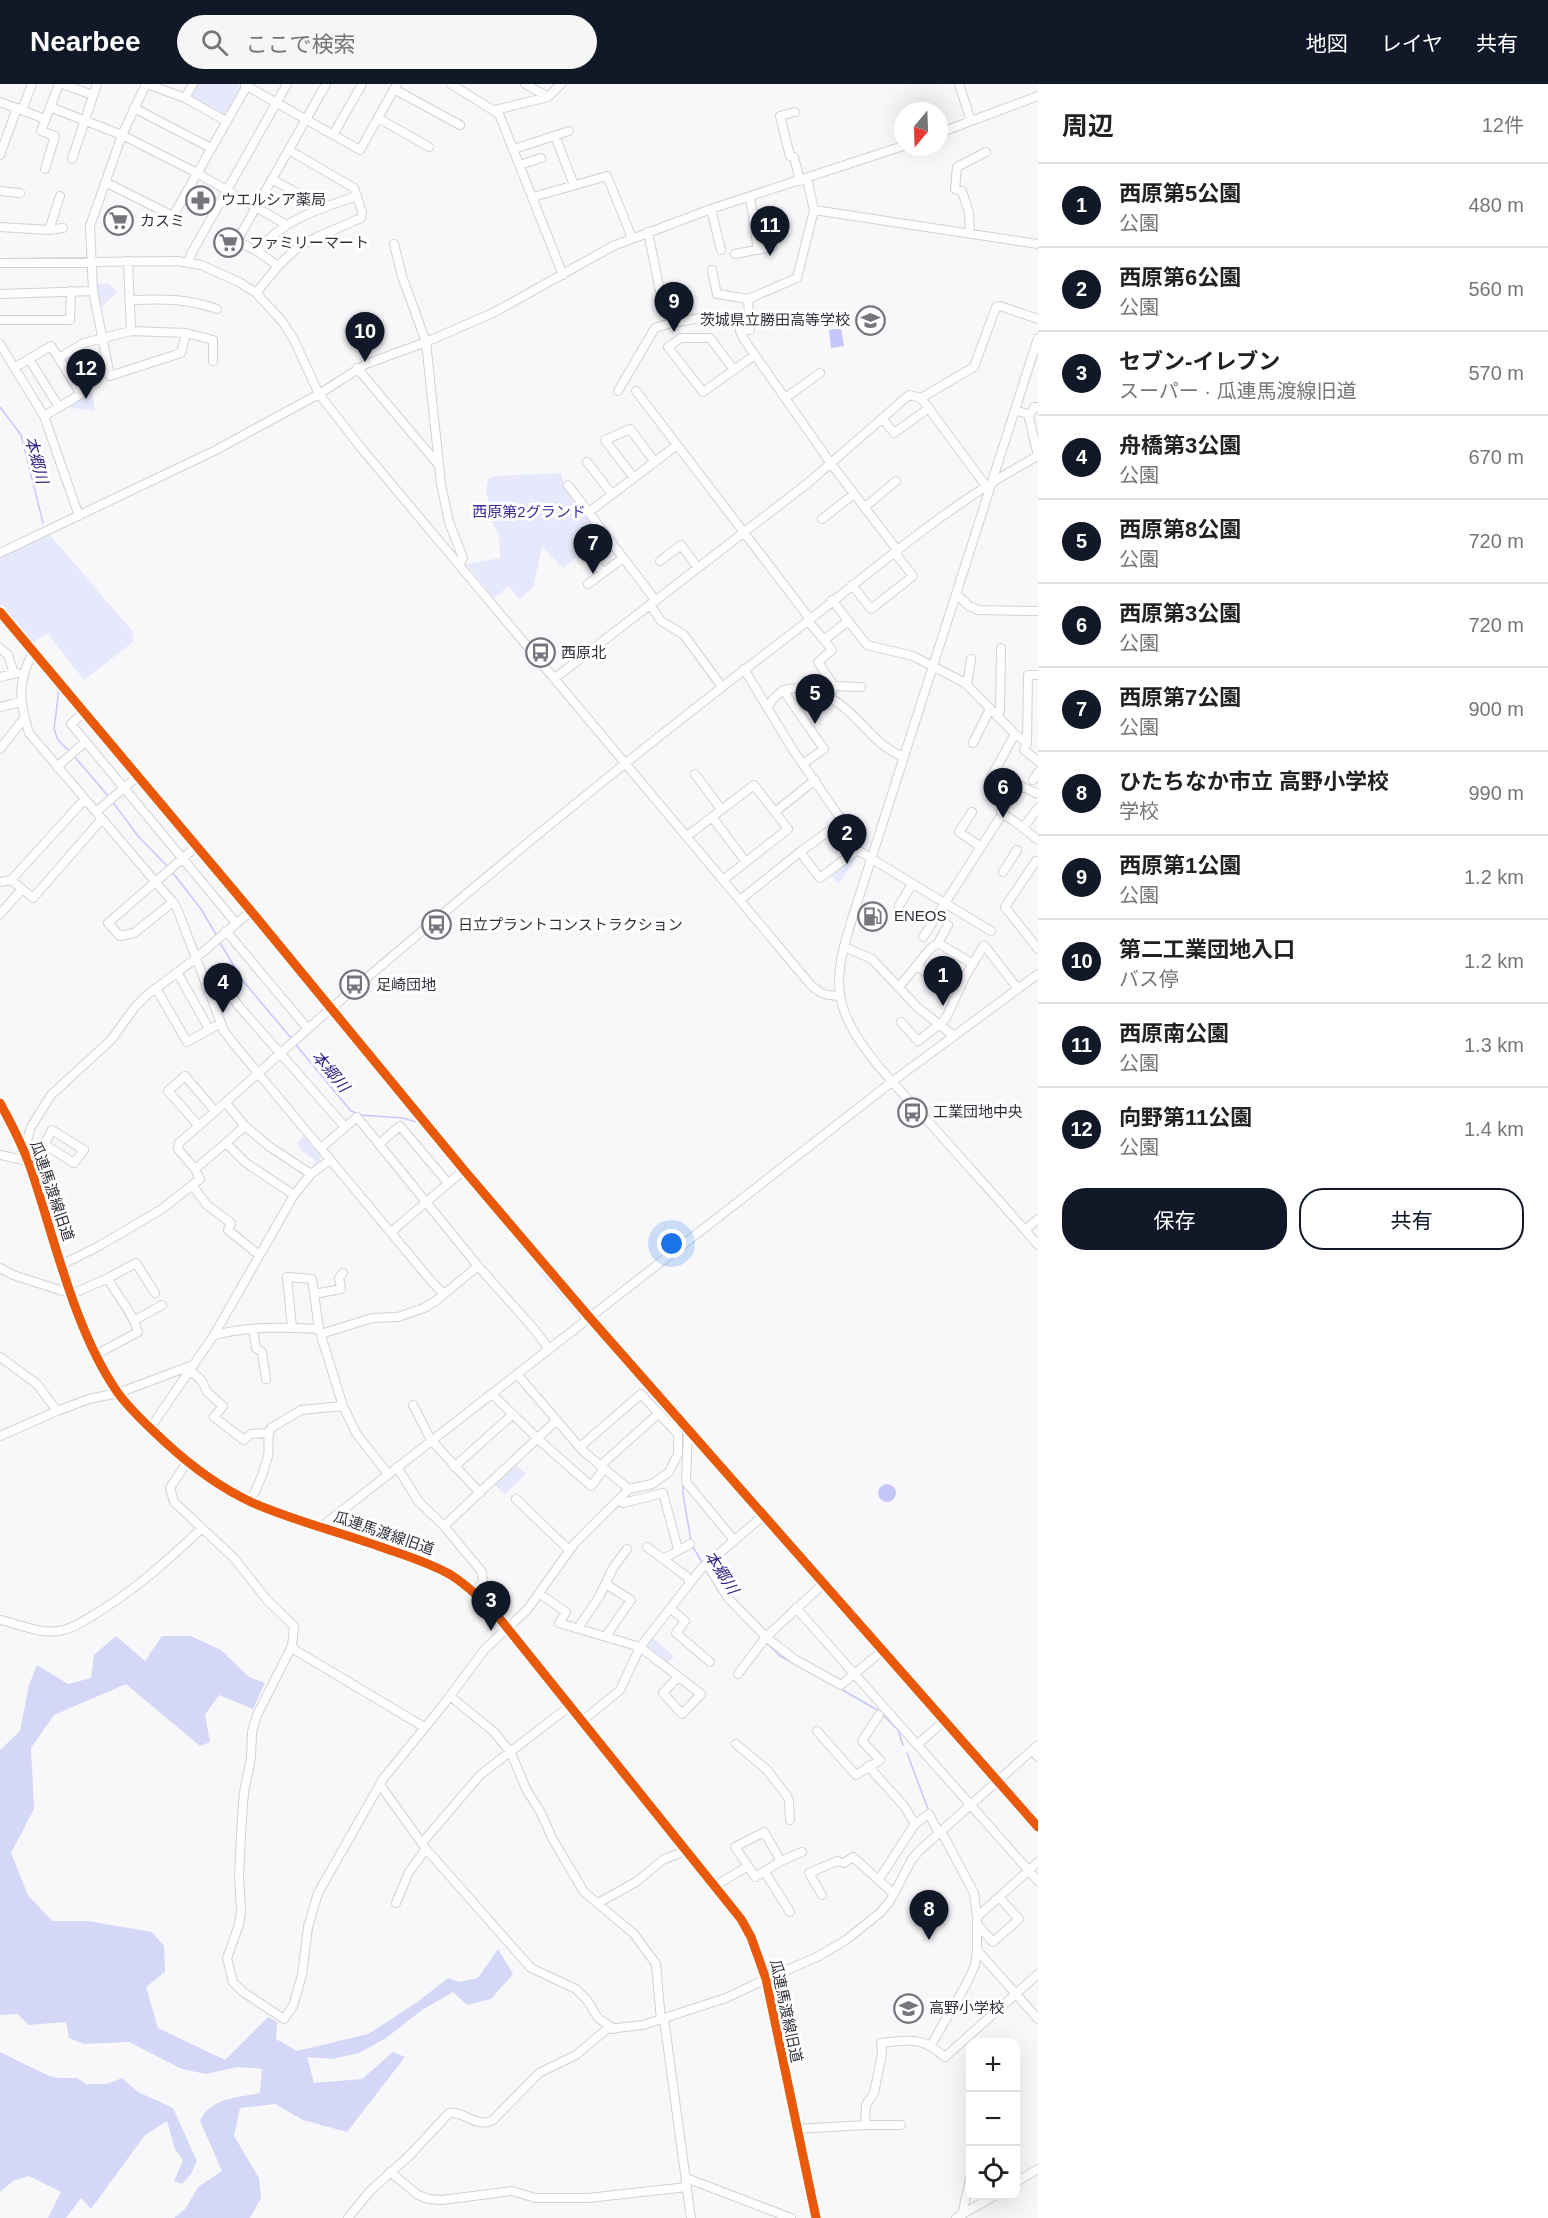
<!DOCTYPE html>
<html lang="ja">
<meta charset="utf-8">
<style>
:root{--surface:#fff;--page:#f6f6f6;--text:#222;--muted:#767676;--line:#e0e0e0;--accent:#111827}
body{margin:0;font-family:Helvetica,"Noto Sans JP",sans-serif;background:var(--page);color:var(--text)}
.controls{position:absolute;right:18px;bottom:18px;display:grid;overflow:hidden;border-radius:12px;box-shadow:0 6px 24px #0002}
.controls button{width:54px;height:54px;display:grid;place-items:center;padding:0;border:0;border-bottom:2px solid var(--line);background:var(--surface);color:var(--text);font:30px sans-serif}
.compass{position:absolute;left:894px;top:18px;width:54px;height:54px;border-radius:50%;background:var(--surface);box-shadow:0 6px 24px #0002;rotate:199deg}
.you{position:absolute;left:672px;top:1160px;width:21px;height:21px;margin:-15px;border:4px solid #fff;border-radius:50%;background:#1a73e8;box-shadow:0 0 0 9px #1a73e833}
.badge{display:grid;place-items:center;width:39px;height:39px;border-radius:50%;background:var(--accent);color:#fff;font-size:20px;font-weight:700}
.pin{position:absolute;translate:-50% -50px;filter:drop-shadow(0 2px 3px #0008)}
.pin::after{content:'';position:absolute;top:32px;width:21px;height:18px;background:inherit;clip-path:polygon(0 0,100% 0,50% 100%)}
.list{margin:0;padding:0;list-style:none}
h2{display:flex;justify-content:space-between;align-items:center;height:78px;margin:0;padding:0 24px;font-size:26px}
h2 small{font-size:20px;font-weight:400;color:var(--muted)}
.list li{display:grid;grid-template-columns:39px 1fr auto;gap:18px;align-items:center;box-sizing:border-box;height:84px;padding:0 24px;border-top:2px solid var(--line)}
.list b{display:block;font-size:22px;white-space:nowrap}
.list p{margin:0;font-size:20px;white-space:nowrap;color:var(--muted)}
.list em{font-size:20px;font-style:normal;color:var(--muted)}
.actions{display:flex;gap:12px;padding:18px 24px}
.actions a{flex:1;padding:14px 0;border:2px solid var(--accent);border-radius:24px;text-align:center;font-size:21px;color:var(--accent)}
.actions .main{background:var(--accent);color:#fff}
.icon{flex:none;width:33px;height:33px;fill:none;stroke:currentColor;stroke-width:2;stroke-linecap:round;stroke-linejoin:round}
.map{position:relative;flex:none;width:1038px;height:2134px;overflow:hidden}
header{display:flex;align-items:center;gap:36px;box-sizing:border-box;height:84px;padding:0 30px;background:var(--accent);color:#fff}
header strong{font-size:28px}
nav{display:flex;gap:33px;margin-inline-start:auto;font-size:21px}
.search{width:420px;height:54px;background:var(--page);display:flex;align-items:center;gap:15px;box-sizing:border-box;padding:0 21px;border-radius:33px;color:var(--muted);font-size:22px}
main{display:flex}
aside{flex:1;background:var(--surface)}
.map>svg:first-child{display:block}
.green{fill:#e7e8fb}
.forest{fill:#d5d7f7}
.water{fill:#c5c7fb}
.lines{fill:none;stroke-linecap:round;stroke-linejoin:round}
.stream{stroke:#c5c7fb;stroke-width:1.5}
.minor-casing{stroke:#d2d2d7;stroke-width:10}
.minor{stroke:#fefefe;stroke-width:8}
.cycleway-casing{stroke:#fff;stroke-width:13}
.cycleway{stroke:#e8590c;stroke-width:9}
.labels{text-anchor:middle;stroke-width:6;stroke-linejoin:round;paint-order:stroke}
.poi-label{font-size:15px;fill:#2f3039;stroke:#fff;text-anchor:start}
.park-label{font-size:15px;fill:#3b2d93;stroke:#fff}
.street-label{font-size:15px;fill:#2f3039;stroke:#fff}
.water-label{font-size:16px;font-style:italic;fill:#2f1b82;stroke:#fff}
</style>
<header>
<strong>Nearbee</strong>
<div class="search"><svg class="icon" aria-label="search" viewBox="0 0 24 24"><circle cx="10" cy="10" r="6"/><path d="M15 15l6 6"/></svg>ここで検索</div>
<nav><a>地図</a><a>レイヤ</a><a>共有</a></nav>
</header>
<main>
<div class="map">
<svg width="1038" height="2134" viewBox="0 0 1038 2134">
<rect width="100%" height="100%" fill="#f8f8fb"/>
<path class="green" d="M194,0H238L241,5L224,32L222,33L189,14Z
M97,200H109L117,208L100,225Z
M92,307L95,327L65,323Z
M561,389L564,402L604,452L563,484L542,463L533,504L519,515L509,502L494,514L466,480L500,474L499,451L493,441L486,407L488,396L493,392Z
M50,451L133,548V558L84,596L47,549L31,560L0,523V474Z
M855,769L858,771L839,800L829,789Z
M305,1050L321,1071L318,1083L309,1087L314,1079V1075L302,1067L297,1059Z
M543,1186H546L580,1227V1234L540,1188Z
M516,1381L526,1390L505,1410L495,1401Z
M650,1552L674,1572L666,1582L642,1564Z"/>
<path class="forest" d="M116,1552L145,1577L162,1552H191L221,1566L249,1593L265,1599L253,1625L219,1611L205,1631L210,1658L200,1662L126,1600L54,1631L31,1664L34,1725L11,1769L28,1811L52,1837H88L152,1848L164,1862L165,1888L146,1903L158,1944L225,1976L268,1933L277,1938L276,1955L297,1967L368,1950L416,1919L448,1894L459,1898L478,1894L498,1865L513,1890L491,1915L467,1921L453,1908L422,1926L386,1954L359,1969L332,1975L307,1973L314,1999L362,1995L393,1968L405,1973L347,2048L303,2036L275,2020L240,2024L234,2052L259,2094L261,2114L250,2134H174L186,2124L198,2103L222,2087L200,2037C210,2014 237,2014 260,2009L262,1985L237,1983L206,1990L182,1985L129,1958L84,1960L69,1954L66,1938L28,1941L18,1930L0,1931V1666L20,1647L29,1601L37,1581L68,1600L91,1594L94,1571Z
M0,1968L47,1991L57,1994H77L86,2000H107L122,1994L138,2008L173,2024L197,2077L191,2090L182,2100L174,2097L183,2076L175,2065L167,2037L145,2051L91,2125L81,2114L66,2134H48L61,2108L29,2092L13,2097L0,2108Z"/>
<path class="water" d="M841,244L844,262L831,264L829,246Z
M878 1409a9 9 0 1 1 18 0a9 9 0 1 1-18 0Z"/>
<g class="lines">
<path class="stream" d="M0,323L21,351L43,439
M59,605L54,645L58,656L70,668
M73,671L109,713
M112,717L138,752L167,782
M173,789L201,825L217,852
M220,859L243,897L291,954
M296,961L351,1027L356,1029
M360,1031L403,1034L417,1038L458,1086
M463,1092L583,1233
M589,1240L680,1345L684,1358
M683,1398V1411L691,1456
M693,1463L703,1480
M766,1558L780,1572L793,1579
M839,1604L879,1627
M882,1630L898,1646L903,1661
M907,1669L928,1725"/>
<defs>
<path id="minor" d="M62,0L93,11
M146,0L122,51L90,142L93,207L110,292L181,269L186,249
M147,0L185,14L226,37
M451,0L499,30L563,191
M525,0L548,13
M959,0L971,37
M245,1L360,66L397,0
M394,5L460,41
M185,14L193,0
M0,18L45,35
M50,23L122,51L197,89L285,140
M134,24L211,64
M22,26L32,0
M495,26L548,13L561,0
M795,28L780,32L790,72L794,73L800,97
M378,34L429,63
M939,49L1038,12
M333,51L362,0
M555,52L574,101
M514,65L569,47
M289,66L354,104L362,128L361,134L317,153L298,163L278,182L257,167L237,157L326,0
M0,71L17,24
M72,75L97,0
M520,81L541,74
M45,85L55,52L41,47L59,0
M272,95L323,124
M807,95L814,126L1038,160
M105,98L173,132L248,0
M0,107L20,109
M533,113L607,92L632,154
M750,113L758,166
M711,125L721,166
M0,143L49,146L63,144
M49,146L60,112
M648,148L660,207L671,239L713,232
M970,150L969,129L962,107L955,105L957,83L986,68
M394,160L402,192L426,258L441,400L449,438L463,474L459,480
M257,167C286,134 316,126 357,112
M735,170L772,163
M128,177L131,247
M189,178L191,170L287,0
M0,179L177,177L201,181L239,198L256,209L282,237L294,256L319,310L362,365L810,900C819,909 827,913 840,911
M712,186L717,210L748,215L750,246L740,247L743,254L832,381L898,467
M256,209L278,182
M0,210L93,207
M748,215L797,194L814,126
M130,216C164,215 184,214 217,225
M0,236H70L71,207
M1038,254L852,835C844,861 835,889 841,916C849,957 900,1006 928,1037C965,1079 1002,1119 1038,1161
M0,260L44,332L79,432
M59,274L84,259L131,247L186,249L213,256V277
M29,275L59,323
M14,284L51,262L81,310L44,332
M357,284L437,379
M734,286L710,254H681L668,263L703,308L755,271
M618,307L655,244L671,239
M636,307L810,535
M785,314L820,289
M921,314L986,402
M1015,326L1030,331L1034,323H1038
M1030,331L1029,334L1038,372
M882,334L894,349L929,324
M587,378L612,410
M634,394L605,356L630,345L655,378
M568,401L656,517
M865,423L896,397
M589,428L677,361
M822,435L854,410
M0,469L214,367L319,310L366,280L426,258L495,228L613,162L711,125L903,62
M660,477L681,461L698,484
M603,489L593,475L613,460
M588,500L623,474
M852,501L871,525L913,492L895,469
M956,510L969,522L978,526L1038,527
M832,516L867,561L913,572L965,599L1015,650L1027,659L1024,666L1038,677
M650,521L661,537L684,551L722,603
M0,528L251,827L464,1086L590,1234L1038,1743
M808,537L824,556
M0,564L8,571L14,590
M33,568C17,599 19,617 29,649L176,822L224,947L233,959L432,1198L443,1209
M744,585L793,666L841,735L840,739L855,758L857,766L991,847
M0,593L17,589
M555,594L808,399L909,311L921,314L974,283L996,223L1000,222L1038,235
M967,601L971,575
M834,602L861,603
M783,606L824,665L804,679
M830,614L834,602L818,578L832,566L824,556L848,537
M768,622C780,605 786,602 806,606C855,614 865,659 904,673
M0,623L21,618
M84,628L71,640L236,839
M998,633L1000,626L1001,564
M973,659L990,625
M1027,659L1028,591H1038
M0,665L25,633
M57,683L85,658
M695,690L721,725
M1033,696L1038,688
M989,697L1015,650
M1038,710L1021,702L1001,728L1023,744L1038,724
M96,728L138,692
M775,728L815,696
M972,728L959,748L981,763
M712,733L746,778
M1023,744L1037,755
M687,752L754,701L788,745L723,796
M800,768L840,739
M1036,777L1005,823L1038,865
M1003,788L1017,766
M11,796L33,814L102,735
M0,798L11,796L85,715
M740,816L800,768L820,794L857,766
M173,818L134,849L120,852L108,839L197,762
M899,822L912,800
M0,830L22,805
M226,847L308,945
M923,853L999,735
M938,859L948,841
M844,863L872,875L918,924L954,952
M916,882L958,907
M177,888L209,945
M206,902L221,895L237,920L345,1043
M899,903L930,865L938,859L973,880
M156,904L187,958L221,939
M901,938L918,957L940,940
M941,940L947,932L965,893L984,861L1018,905
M0,1019C12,1041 23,1062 31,1085C55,1156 75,1248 118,1309C131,1327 149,1343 165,1358C191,1382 219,1403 251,1418C294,1437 340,1448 384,1464C407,1472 430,1479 451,1491C468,1502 482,1516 496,1530L741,1835L751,1853L766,1895L816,2134
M226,1019L245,1042L270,1063L311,1090
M199,1042L168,1007L185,992L215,1027
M226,1059L245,1042
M379,1060L400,1042L448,1099
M321,1064L357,1033L478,1182L534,1245L549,1265
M24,1066L31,1043L51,1011L111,956L135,923L147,911L191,878L251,827
M0,1071L28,1077
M31,1084L52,1046L84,1066L74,1079L44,1060
M195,1085L226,1059L246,1079L294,1111
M192,1101L207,1121L231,1139L228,1146L259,1171
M1025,1146L1038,1135
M391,1148L464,1086
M61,1181L99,1162L162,1125L200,1095L195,1085L178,1065L179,1059C229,1016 278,971 328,927C475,801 624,677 778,560C863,496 943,422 1038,372
M0,1184L13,1191L72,1210L108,1194C117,1213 133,1228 138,1248L97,1270
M108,1194L136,1179L155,1209
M314,1210L341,1205L339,1194L343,1189
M135,1236L162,1221
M292,1243L287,1193L312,1195L319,1245L343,1322L356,1349L388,1390
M253,1245L256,1264L262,1268L266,1295
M321,1250L372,1234L398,1233L424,1224L437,1216L478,1182
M214,1251C248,1242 284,1243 319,1245
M0,1273L37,1300L57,1327
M190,1286L202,1297L207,1308L223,1322L214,1333L244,1356L251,1350L269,1349
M517,1290L583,1367L629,1405
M492,1310L538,1355L591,1402L604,1385
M413,1321L431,1356L480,1409
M149,1343L153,1340L214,1251L294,1111L311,1090L330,1076
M688,1345L686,1398L734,1456
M0,1352L57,1327L89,1315L118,1309L193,1281
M187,1378L170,1404L174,1418L234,1474L267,1516L294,1542L292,1562L295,1566L424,1643
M600,1382L659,1329
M397,1383L419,1418L444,1442L557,1336
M454,1383L512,1331
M516,1415L569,1466
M619,1416L623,1419L663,1409L678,1465
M250,1417C258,1403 264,1388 268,1372C270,1363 266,1353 271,1344L301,1326L343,1322
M444,1442L482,1488L483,1498L474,1508
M321,1443L893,997L1038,890
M647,1463L686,1492L690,1499
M663,1475L690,1460
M707,1480L728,1514L766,1553L794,1575L841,1601L883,1566
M540,1510L566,1528L559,1539L640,1563L701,1610L682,1630L663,1609L678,1593
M670,1524L685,1537L676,1549L710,1578
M796,1524L1038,1797
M0,1536C19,1540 39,1550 59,1547C72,1545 82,1538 92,1532C134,1507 166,1478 201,1445
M578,1544L599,1513L613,1484L627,1465
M606,1552L631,1516L606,1500
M292,1562L257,1631L252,1648L251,1674L244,1708L242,1733L239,1791L241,1827L239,1841L227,1874L233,1898L243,1908L284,1935L293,1922L302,1891L308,1843L318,1809L383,1695L444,1620L485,1565L527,1526L574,1460L629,1405L652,1400L669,1388L678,1370V1350L641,1310L580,1363
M738,1590L766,1553L823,1500
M450,1612L494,1648L511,1669L526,1705L541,1729L552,1754L584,1808L634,1850L656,1880L661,1936
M582,1637L620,1606L640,1563L701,1485L764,1431
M817,1647L856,1691L880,1676L862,1657L879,1631
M736,1660L767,1686L787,1712L789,1717L790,1736
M918,1660L944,1637
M1032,1666L1038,1673
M868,1682L904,1722L915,1740
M381,1702L426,1765L531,1884L576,1905L587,1916L598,1934L614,1945
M422,1759L480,1691L570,1622
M781,1777L802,1768
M764,1787L790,1828
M879,1795L915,1740L929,1730L939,1749
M715,1802L748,1782L755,1793L781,1777L764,1748L735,1763L748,1782
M822,1811L809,1789L837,1777L844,1779L853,1773L894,1810
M396,1819L409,1788L426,1765
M598,1819L636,1798L664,1775L686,1767
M977,1833L1038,1778
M977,1840L993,1858L1019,1835L999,1813
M977,1866L1038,1935
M664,1935L691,2134
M931,1961L967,1899L975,1881L977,1866V1833L974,1809L941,1747
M865,2041L866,2021L874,2009L882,1970L881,1959C911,1956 921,1952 945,1973L1038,1890
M796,2045L865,2041H901
M390,2088L418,2111L429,2115L442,2116L512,2107L535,2114H588L687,2103
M686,2094L791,2134
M1016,2098L1038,2085
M962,2131L970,2095
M348,2134L370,2107L409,2072L449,2029C466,2027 476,2045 493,2036L539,1989L576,1971L607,1945L643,1941L726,1914L766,1895L817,1873L846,1856L881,1828L890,1817L912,1775L920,1766L1038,1661
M956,2134L994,2112"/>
</defs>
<use href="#minor" class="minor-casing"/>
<use href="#minor" class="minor"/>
<defs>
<path id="cycleway" d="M0,528L251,827L464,1086L590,1234L1038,1743
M0,1019C12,1041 23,1062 31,1085C55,1156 75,1248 118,1309C131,1327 149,1343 165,1358C191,1382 219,1403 251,1418C294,1437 340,1448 384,1464C407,1472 430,1479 451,1491C468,1502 482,1516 496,1530L741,1835L751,1853L766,1895L816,2134"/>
</defs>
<use href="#cycleway" class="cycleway-casing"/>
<use href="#cycleway" class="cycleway"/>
</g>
<defs>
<symbol id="pharmacy-ring" viewBox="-11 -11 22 22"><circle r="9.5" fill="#fff" stroke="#75767d" stroke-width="1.5"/><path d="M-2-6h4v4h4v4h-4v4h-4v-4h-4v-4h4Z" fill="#75767d"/></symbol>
<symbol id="supermarket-ring" viewBox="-11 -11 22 22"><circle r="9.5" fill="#fff" stroke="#75767d" stroke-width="1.5"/><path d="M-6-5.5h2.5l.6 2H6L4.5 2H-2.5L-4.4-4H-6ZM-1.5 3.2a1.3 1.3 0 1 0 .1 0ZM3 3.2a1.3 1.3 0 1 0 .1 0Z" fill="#75767d"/></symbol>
<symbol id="school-ring" viewBox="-11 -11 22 22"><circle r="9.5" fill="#fff" stroke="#75767d" stroke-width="1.5"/><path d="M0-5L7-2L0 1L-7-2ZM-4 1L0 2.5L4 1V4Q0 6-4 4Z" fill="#75767d"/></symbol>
<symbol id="bus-ring" viewBox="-11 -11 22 22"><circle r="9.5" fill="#fff" stroke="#75767d" stroke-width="1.5"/><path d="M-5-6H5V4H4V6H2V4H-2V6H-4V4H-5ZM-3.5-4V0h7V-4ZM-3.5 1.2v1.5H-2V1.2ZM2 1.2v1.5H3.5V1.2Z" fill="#75767d"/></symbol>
<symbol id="fuel-ring" viewBox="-11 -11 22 22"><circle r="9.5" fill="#fff" stroke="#75767d" stroke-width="1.5"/><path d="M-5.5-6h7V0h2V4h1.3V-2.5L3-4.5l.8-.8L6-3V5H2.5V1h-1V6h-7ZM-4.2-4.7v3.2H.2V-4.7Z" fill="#75767d"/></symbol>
</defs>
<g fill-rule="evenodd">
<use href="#pharmacy-ring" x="184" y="100" width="33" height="33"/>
<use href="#supermarket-ring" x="102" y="120" width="33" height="33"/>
<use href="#supermarket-ring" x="212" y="142" width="33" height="33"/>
<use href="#school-ring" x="854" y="220" width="33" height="33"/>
<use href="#bus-ring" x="524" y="552" width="33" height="33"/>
<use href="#fuel-ring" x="856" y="816" width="33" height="33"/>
<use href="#bus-ring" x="420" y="824" width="33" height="33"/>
<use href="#bus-ring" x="338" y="884" width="33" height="33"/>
<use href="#bus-ring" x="896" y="1012" width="33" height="33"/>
<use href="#school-ring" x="892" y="1908" width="33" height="33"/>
</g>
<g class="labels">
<g class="poi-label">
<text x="221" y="121">ウエルシア薬局</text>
<text x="140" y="142">カスミ</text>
<text x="249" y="164">ファミリーマート</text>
<text x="850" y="241" text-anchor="end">茨城県立勝田高等学校</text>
<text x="561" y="574">西原北</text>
<text x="894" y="837">ENEOS</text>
<text x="458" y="846">日立プラントコンストラクション</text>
<text x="376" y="906">足崎団地</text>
<text x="933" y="1033">工業団地中央</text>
<text x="929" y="1929">高野小学校</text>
</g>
<g class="park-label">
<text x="529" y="433">西原第2グランド</text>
</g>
<g class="street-label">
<text transform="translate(52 1107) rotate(71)" y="5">瓜連馬渡線旧道</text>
<text transform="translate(384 1449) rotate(19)" y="5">瓜連馬渡線旧道</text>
<text transform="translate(786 1927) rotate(78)" y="5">瓜連馬渡線旧道</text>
</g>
<g class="water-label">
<text transform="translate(37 376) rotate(75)" y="6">本郷川</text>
<text transform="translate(331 987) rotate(50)" y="6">本郷川</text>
<text transform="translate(722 1488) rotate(57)" y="6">本郷川</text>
</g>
</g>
</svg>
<div class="controls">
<button>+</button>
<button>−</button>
<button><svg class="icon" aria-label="locate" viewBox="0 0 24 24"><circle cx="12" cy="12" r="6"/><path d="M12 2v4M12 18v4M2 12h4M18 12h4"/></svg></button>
</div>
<svg class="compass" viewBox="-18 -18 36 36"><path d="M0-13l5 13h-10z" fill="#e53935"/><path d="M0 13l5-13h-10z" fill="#767676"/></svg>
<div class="you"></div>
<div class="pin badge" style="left:943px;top:922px">1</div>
<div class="pin badge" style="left:847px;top:780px">2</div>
<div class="pin badge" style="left:491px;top:1547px">3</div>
<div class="pin badge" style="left:223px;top:929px">4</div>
<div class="pin badge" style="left:815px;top:640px">5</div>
<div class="pin badge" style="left:1003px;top:734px">6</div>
<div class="pin badge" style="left:593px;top:490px">7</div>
<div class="pin badge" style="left:929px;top:1856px">8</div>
<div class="pin badge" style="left:674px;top:248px">9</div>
<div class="pin badge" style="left:365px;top:278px">10</div>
<div class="pin badge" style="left:770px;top:172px">11</div>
<div class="pin badge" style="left:86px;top:315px">12</div>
</div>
<aside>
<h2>周辺<small>12件</small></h2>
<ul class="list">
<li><span class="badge">1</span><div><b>西原第5公園</b><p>公園</p></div><em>480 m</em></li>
<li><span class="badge">2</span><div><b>西原第6公園</b><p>公園</p></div><em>560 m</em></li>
<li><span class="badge">3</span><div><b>セブン-イレブン</b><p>スーパー · 瓜連馬渡線旧道</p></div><em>570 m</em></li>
<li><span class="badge">4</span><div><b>舟橋第3公園</b><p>公園</p></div><em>670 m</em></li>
<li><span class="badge">5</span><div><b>西原第8公園</b><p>公園</p></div><em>720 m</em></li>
<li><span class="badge">6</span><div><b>西原第3公園</b><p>公園</p></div><em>720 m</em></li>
<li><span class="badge">7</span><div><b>西原第7公園</b><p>公園</p></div><em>900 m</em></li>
<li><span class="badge">8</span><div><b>ひたちなか市立 高野小学校</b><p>学校</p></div><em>990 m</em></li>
<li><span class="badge">9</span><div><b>西原第1公園</b><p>公園</p></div><em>1.2 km</em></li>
<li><span class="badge">10</span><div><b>第二工業団地入口</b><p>バス停</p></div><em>1.2 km</em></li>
<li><span class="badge">11</span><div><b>西原南公園</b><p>公園</p></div><em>1.3 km</em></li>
<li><span class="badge">12</span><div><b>向野第11公園</b><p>公園</p></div><em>1.4 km</em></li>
</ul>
<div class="actions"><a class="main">保存</a><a>共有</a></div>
</aside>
</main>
